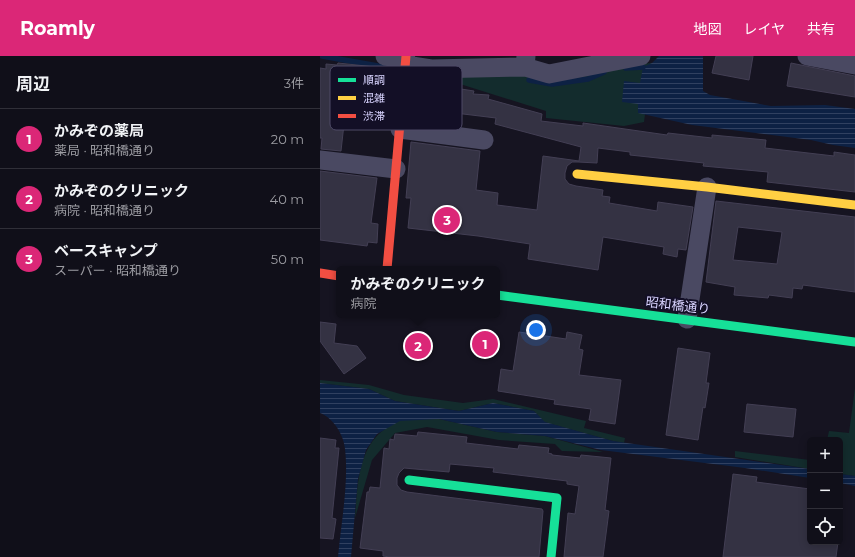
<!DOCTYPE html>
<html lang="ja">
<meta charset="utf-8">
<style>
:root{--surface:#100f19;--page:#1e1d26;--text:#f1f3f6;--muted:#9c9ca2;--line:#302f38;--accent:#db2777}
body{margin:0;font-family:Montserrat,"Noto Sans JP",sans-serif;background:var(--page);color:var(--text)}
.controls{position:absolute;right:12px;bottom:12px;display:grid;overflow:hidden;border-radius:6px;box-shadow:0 2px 10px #0003}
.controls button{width:36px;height:36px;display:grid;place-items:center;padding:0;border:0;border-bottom:1px solid var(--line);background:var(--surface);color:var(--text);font:20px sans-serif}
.you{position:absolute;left:216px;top:274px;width:14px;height:14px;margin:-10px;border:3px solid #fff;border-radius:50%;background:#1a73e8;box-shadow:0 0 0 6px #1a73e833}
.badge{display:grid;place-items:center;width:26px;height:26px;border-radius:50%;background:var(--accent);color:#fff;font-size:13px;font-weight:700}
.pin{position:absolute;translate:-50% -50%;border:2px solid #fff;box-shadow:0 1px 4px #0006}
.popup{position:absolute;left:16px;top:210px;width:164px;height:52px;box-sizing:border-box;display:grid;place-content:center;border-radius:6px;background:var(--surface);filter:drop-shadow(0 1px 3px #0005);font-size:13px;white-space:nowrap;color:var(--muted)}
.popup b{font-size:15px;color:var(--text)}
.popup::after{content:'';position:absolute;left:50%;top:100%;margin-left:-8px;border:8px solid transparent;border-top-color:var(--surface)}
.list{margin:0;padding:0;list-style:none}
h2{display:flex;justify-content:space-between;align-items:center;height:52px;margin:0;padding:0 16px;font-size:17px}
h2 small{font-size:13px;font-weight:400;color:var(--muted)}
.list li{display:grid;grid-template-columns:26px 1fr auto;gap:12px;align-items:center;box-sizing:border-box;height:60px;padding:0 16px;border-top:1px solid var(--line)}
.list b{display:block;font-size:15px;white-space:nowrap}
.list p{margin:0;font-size:13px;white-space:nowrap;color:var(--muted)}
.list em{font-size:13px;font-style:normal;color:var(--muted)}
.icon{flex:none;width:22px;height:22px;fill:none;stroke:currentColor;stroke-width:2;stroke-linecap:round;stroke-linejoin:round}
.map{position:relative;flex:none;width:535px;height:501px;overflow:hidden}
header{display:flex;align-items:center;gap:24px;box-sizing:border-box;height:56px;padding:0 20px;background:var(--accent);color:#fff}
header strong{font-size:19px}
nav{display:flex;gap:22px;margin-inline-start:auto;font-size:14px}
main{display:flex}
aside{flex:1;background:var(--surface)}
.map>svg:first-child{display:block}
.green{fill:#132c2d}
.water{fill:url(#water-rules)}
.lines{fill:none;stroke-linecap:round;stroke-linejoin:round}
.stream{stroke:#0d2144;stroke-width:5.5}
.building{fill:#343243;stroke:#433f54;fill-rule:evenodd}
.street{stroke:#4a4962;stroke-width:19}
.fast{stroke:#16e098;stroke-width:9}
.slow{stroke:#ffcf43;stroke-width:9}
.jam{stroke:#f24e42;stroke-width:9}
.labels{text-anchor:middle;stroke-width:4;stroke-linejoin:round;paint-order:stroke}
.street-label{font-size:13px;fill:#d9d4ff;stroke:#130f26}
.key{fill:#130f26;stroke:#4e4a67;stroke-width:1}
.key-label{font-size:11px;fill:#d9d4ff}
</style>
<header>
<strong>Roamly</strong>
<nav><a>地図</a><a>レイヤ</a><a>共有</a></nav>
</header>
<main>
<aside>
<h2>周辺<small>3件</small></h2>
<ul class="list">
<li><span class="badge">1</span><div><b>かみぞの薬局</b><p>薬局 · 昭和橋通り</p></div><em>20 m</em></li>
<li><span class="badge">2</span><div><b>かみぞのクリニック</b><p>病院 · 昭和橋通り</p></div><em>40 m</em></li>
<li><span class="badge">3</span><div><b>ベースキャンプ</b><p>スーパー · 昭和橋通り</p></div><em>50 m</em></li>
</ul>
</aside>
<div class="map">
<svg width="535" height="501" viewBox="0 0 535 501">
<defs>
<pattern id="water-rules" width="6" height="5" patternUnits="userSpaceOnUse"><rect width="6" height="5" fill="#0d2144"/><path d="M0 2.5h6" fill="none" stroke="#304060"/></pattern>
</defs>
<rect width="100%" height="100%" fill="#161421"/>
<path class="green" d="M332,7L324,66L304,70L226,62V55L140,28L141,18Z
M0,324L49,329L84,339L143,347L173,343L266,365L264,372L305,382L304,387L293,385L224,366L214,355L173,347L139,355L75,345L49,333L0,327Z
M535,332V420L520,418V384H507L509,375L529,377Z
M119,363L177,376L225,380L283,396L242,395L235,388L179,384L107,371L75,377L52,404L35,462C38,423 38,382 79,365C90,361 107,363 119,363Z
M415,395L490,404V413L415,401Z"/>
<path class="water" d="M339,0H383V35L390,39L451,50L505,49L535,53V92L513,89L491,84L372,69L318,57V48L302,46L304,25L320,27L323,11L332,7Z
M0,327L49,333L75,345L139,355L173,347L214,355L225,366L293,385L490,413V422L425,412L281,394L225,380L177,376L119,363L80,365L57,378L46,394L38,423L31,501H18C21,468 29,426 25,393C24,380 14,362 0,357Z
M520,418L535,420V430L520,427Z"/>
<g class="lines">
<path class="stream" d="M2,0L75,13
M306,12L323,11
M209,24L232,28L268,23L284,16"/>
</g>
<path class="building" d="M396,0H433L429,24L392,17Z
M18,7L55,11L51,40L63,42V48L69,49L67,73L24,68L21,95L1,93L2,82H0V12L6,13V8L17,9Z
M471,7L535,20V41L467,30Z
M100,22L125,24L124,27L128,28V31L154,35L153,38L169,39L168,43L222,58L221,65L263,70V67L347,79L348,77L392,82V79L446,84L445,92L514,100V96L535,99V136L447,126L448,116L383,110L384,107L310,99V96L278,92L277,107L258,106H252L247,110L245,117V123L249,128L256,130L283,134L282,140L290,141L289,147L337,155L338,146L373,151L366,194L358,193L357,201L343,198L344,191L283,181L278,214L208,203L210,188L158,180L88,172L91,142H86L91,86L160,95L156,134L178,137L177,149L217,154L223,100L259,105L261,91L175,68L176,62L135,57L136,52L97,47Z
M0,115L57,122L51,167L58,168L57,187L48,186L47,190L0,184Z
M396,145L535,161V236L483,229L482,233L473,232L472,242L449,239L448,242L414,239L415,231L386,226ZM418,171L462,176L457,208L413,204Z
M0,266L16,268L14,287L37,290L46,302L24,318L0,285Z
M199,276L246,283L247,276L262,279L259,293L263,294L259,319L301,324L295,368L269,364L271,353L234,348L235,344L178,335L181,313L193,315Z
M358,292L390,297L386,327H389L385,352L383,351L378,384L346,379Z
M427,348L476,353L473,381L424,376Z
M98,376L147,381L146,387L198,393L199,389L229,392L228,397L232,398V399L260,402L261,399L291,402L285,454L289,455L283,501H244L248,457L255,458L259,430L247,428V425L173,416L174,412L130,408L129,416L84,412L79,417L77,422V429L81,434L87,436L222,453L223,455L219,501H70L63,500V495L40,492L47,436H49L50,431L60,432L64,392L69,393L70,383L74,384L75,378L97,380Z
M0,382L16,384L15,392H19L12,462L16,463L13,483L0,482Z
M413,418L437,421L436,426L490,433V486H518L516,501H403Z"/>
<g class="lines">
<path class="street" d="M65,0L86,3
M487,0L535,9
M86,9L111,13L205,11L206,0
M205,11L229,18L321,0
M80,73L164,84
M0,104L76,113
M367,263L387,131"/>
<path class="fast" d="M177,239L535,286
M89,424L237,442L231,501"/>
<path class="slow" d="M257,118L387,131L535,149"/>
<path class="jam" d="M67,213L86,0
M0,217L19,220"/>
</g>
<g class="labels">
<g class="street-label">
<text transform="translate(358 249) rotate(7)" y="5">昭和橋通り</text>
</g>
</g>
<rect x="10" y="10" width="132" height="64" rx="6" class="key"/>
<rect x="18" y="22" width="18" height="4" fill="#16e098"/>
<rect x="18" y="40" width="18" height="4" fill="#ffcf43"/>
<rect x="18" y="58" width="18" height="4" fill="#f24e42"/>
<g class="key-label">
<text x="43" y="28">順調</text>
<text x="43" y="46">混雑</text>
<text x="43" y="64">渋滞</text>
</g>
</svg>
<div class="controls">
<button>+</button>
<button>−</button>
<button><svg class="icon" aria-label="locate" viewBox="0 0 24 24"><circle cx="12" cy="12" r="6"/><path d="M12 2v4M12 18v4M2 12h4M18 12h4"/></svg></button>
</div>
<div class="you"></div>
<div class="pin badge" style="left:165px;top:288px">1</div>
<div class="pin badge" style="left:98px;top:290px">2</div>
<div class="popup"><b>かみぞのクリニック</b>病院</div>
<div class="pin badge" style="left:127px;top:164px">3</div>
</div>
</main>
